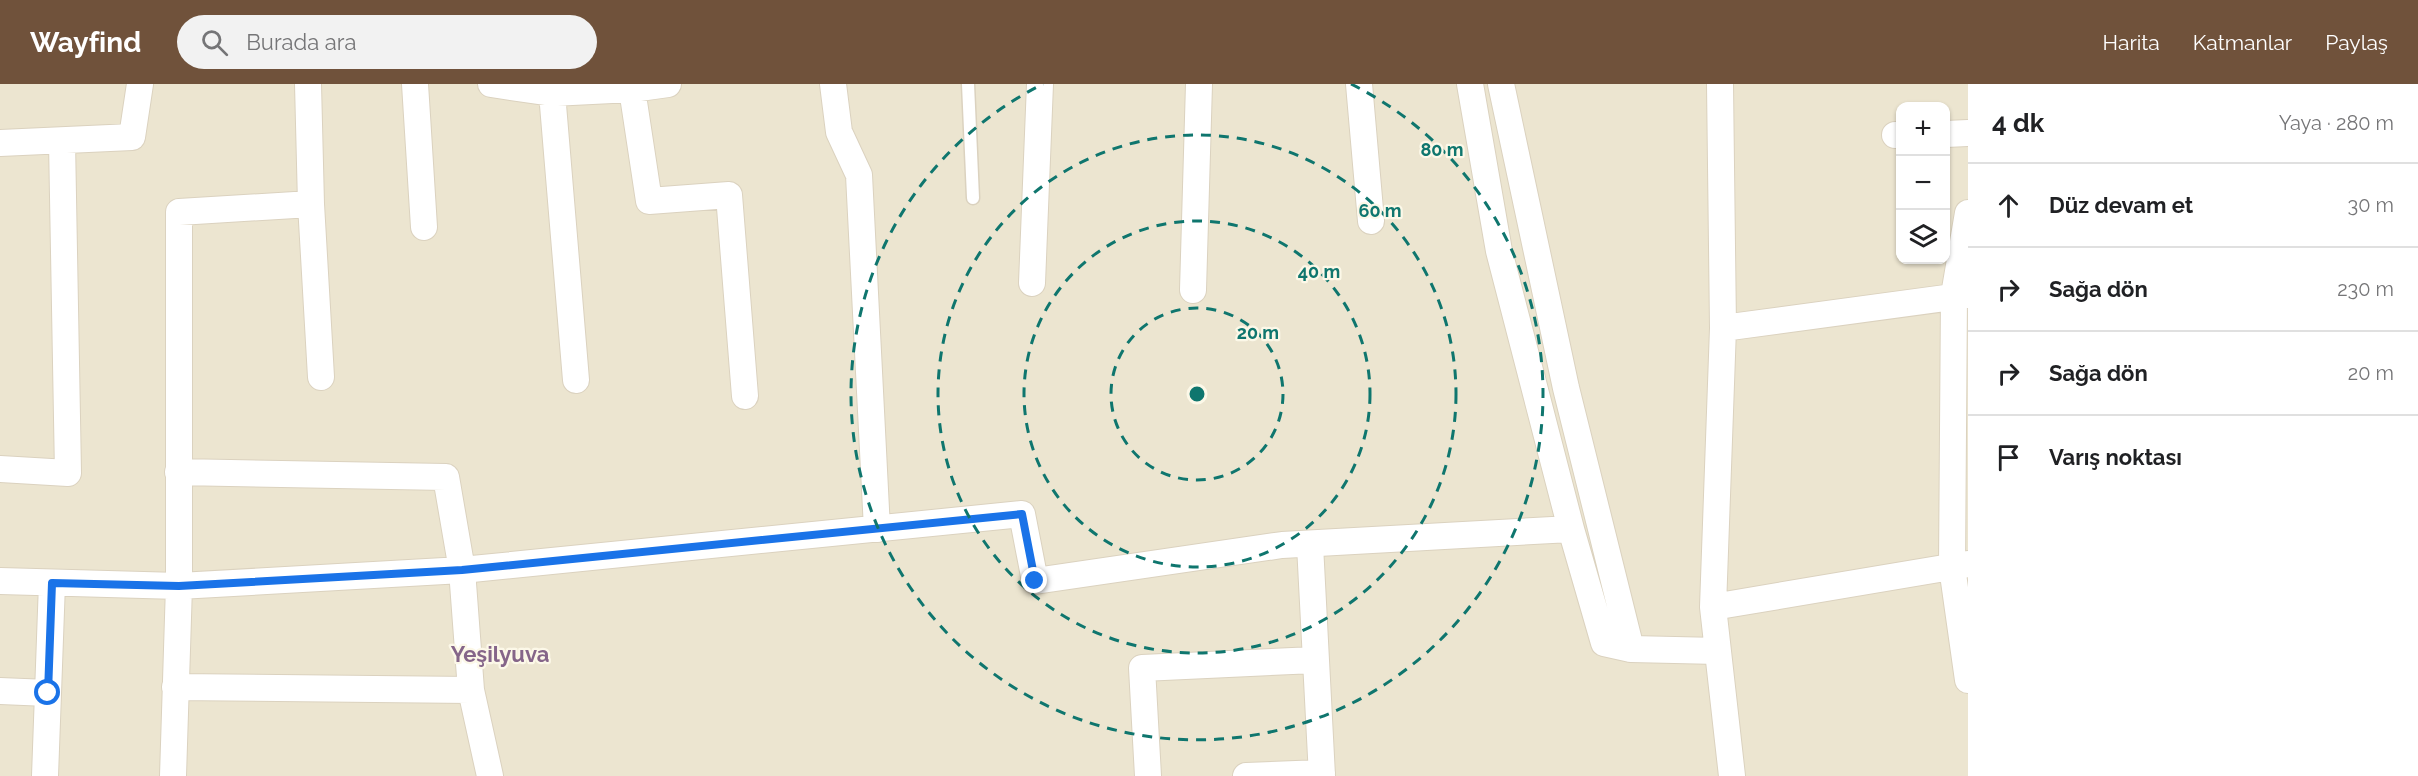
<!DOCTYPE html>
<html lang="tr">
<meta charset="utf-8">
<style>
:root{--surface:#fff;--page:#f2f2f2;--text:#202124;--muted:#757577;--line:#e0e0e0;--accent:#70523b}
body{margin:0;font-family:Raleway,sans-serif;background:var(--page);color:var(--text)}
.controls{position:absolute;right:18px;top:18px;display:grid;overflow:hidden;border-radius:12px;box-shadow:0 2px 4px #0004}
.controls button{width:54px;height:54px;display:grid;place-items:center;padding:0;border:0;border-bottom:2px solid var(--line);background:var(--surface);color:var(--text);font:30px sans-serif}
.stop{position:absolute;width:18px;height:18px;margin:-14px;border:4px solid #1a73e8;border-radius:50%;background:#fff}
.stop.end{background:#1a73e8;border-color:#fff;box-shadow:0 2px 6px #0008}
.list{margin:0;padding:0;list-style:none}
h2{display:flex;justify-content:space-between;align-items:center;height:78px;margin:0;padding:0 24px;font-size:26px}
h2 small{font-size:20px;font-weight:400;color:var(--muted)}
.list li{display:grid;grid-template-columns:39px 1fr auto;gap:18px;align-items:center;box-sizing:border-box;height:84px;padding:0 24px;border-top:2px solid var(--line)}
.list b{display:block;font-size:22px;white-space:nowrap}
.list em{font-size:20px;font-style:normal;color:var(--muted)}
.icon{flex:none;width:33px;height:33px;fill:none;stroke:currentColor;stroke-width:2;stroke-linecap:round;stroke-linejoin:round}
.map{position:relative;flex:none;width:1968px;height:692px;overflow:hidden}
header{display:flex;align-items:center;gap:36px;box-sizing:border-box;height:84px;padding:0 30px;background:var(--accent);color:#fff}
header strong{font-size:28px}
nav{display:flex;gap:33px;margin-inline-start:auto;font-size:21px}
.search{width:420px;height:54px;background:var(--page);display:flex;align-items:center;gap:15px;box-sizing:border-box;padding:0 21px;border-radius:33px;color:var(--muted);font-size:22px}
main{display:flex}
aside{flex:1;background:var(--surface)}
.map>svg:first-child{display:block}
.residential{fill:#ece5d0;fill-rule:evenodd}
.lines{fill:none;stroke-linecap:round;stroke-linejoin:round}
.service-casing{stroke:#dbd2bf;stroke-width:15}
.minor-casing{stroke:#dbd2bf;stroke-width:28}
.service{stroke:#fff;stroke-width:12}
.minor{stroke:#fff;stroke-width:26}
.route{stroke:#1a73e8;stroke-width:8}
.ring{fill:none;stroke:#0f766e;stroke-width:3;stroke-dasharray:10 8}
.labels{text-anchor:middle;stroke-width:4.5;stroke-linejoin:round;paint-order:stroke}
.district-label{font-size:22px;font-weight:bold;fill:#856589;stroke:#fcf8e8}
.centre{fill:#0f766e;stroke:#fcf8e8;stroke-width:3}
.ring-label{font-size:18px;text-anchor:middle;font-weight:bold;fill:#0f766e;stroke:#fcf8e8;stroke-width:4.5;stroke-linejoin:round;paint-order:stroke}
</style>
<header>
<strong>Wayfind</strong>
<div class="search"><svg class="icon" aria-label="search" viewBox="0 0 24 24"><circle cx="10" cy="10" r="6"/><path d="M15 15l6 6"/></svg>Burada ara</div>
<nav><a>Harita</a><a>Katmanlar</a><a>Paylaş</a></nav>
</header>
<main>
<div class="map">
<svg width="1968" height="692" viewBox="0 0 1968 692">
<rect width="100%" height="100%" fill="#f8f5e2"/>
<path class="residential" d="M0,0H1968V692H0ZM1900,22H1946V176H1900Z"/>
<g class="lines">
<defs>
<path id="service" d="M968,0L973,114"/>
<path id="minor" d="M308,0L311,120L321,293
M415,0L424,143
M491,0L552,9L632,5L668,0
M833,0L839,48L859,91L877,445
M1359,0L1371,137
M1470,0L1499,167L1571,445L1604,559L1631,565L1718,567
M1501,0L1566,304L1631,565
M1720,0L1723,244L1713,523L1732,692
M632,5L649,117L729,111L745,312
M552,9L576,296
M1946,50L1968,49
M1895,51H1900
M0,59L132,53L140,0
M1968,129L1954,211L1952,483L1968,596
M1032,199L1040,0
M1193,206L1199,0
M1723,244L1968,211
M0,385L68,389L62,57
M178,388L446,393L462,486L471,606L490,692
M1310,461L1322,692
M0,497L179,502L462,486L1022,430L1035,497L1282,461L1571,445
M1713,523L1968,480
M175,603L471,606
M0,607L48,609
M45,692L52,499
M173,692L179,502V128L311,120
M1148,692L1142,584L1315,576
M1246,692L1322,689"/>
</defs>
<use href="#service" class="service-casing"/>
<use href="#minor" class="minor-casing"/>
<use href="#service" class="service"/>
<use href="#minor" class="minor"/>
</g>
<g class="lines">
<path class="route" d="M48,609L52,499L179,502L462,486L1022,430L1035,497"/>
</g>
<g class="ring">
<circle cx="1197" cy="310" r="86"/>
<circle cx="1197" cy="310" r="173"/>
<circle cx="1197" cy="310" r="259"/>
<path d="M1351 0A346 346 0 1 1 1043 0"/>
</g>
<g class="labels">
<g class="district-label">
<text x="500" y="578">Yeşilyuva</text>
</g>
</g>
<circle cx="1197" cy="310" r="9" class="centre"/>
<g class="ring-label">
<text x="1442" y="72">80 m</text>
<text x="1380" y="133">60 m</text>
<text x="1319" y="194">40 m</text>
<text x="1258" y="255">20 m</text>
</g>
</svg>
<div class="controls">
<button>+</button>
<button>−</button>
<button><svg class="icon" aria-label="layers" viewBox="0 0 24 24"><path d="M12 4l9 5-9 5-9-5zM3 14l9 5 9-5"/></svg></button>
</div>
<div class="stop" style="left:48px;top:609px"></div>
<div class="stop end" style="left:1035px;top:497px"></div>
</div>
<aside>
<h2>4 dk<small>Yaya · 280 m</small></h2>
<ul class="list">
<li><svg class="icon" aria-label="ahead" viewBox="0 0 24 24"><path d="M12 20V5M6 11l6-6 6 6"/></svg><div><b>Düz devam et</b></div><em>30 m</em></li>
<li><svg class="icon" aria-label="right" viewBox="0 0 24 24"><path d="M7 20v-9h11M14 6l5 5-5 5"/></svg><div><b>Sağa dön</b></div><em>230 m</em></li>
<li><svg class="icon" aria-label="right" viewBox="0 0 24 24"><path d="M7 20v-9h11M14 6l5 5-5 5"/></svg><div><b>Sağa dön</b></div><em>20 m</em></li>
<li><svg class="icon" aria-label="arrive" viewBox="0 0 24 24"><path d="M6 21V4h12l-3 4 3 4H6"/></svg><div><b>Varış noktası</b></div></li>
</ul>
</aside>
</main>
